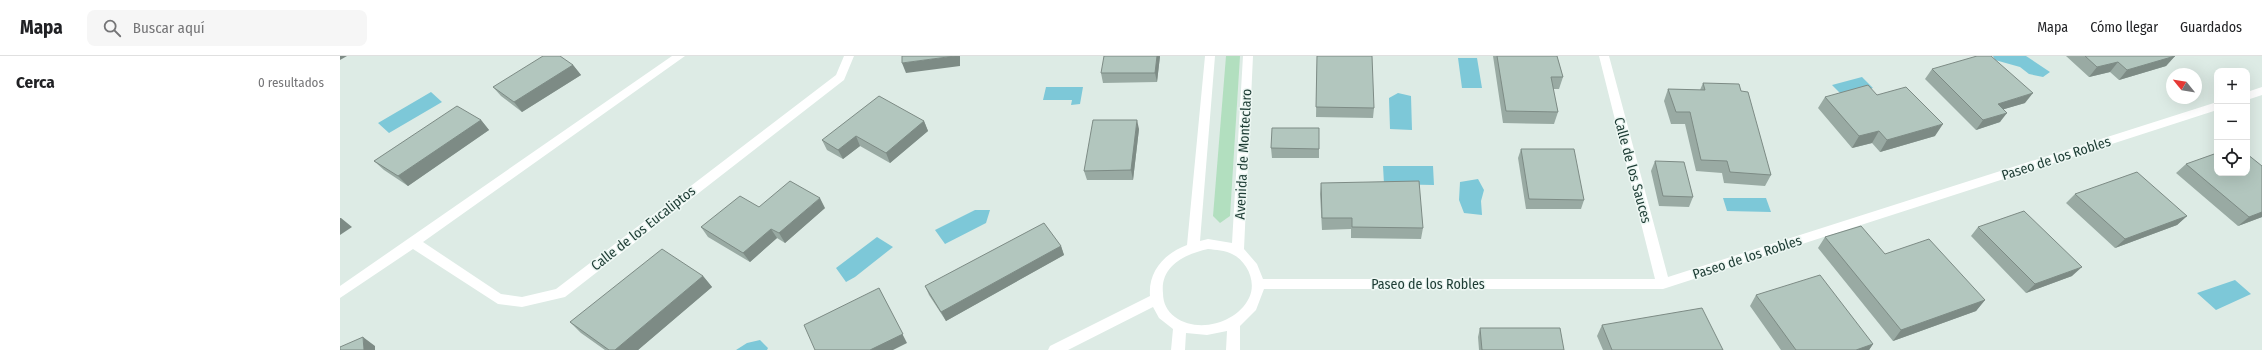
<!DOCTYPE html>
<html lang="es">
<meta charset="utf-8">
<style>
:root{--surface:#fff;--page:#f6f6f6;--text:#202124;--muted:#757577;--line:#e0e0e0}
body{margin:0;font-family:"Fira Sans Condensed",sans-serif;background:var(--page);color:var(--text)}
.controls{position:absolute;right:12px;top:12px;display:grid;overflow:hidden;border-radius:8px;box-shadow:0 4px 16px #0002}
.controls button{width:36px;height:36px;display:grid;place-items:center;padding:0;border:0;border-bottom:1px solid var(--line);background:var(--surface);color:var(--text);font:20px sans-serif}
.compass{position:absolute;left:1826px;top:12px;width:36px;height:36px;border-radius:50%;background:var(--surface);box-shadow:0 4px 16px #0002;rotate:300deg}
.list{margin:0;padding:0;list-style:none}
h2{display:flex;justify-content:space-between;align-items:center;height:52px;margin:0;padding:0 16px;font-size:17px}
h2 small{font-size:13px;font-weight:400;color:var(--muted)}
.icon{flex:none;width:22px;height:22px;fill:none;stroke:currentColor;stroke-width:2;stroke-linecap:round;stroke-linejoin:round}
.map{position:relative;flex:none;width:1922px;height:294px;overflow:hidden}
header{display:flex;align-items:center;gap:24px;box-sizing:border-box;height:56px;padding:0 20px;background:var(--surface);border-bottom:1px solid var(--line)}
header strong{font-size:19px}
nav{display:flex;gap:22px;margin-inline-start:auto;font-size:14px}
.search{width:280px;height:36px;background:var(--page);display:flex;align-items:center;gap:10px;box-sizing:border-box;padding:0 14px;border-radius:8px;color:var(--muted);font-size:15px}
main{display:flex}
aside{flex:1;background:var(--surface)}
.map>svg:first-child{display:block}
.green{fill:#b2dfbf}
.water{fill:#7dc8d8}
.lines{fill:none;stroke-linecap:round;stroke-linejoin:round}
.minor{fill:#fff;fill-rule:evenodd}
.wall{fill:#99aaa3}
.shaded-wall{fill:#7d8b85}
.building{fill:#b2c6be;stroke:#7d8b85}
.labels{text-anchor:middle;stroke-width:3;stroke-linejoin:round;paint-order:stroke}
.street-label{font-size:14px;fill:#1d3c34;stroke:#edf7f3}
</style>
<header>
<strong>Mapa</strong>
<div class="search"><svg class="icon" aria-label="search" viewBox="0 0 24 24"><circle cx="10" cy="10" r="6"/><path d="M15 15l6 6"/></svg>Buscar aquí</div>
<nav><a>Mapa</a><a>Cómo llegar</a><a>Guardados</a></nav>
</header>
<main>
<aside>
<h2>Cerca<small>0 resultados</small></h2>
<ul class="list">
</ul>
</aside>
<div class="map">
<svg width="1922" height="294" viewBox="0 0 1922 294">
<rect width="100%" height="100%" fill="#ddebe5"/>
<path class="green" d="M886,0H900L890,160L880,167L873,160Z"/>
<path class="water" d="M1653,0H1686L1710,16L1703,21L1689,18L1680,11L1655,4Z
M1118,2H1137L1142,32H1122Z
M1522,21L1533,32L1503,40L1492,29Z
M706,31H743L740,48L731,49L732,44H703Z
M91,36L102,46L49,77L38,67Z
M1058,37L1071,40L1072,74L1050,73L1049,42Z
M1043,110H1093L1094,129L1044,128Z
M1138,123L1144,134L1141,145L1142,159L1124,157L1119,144L1120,126Z
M1383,142H1426L1431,156L1387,155Z
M635,154H650L646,167L605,188L595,174Z
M537,181L553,191L515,221L506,226L496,212Z
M1895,224L1911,238L1876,254L1857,237Z
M420,284L428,292L427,294H396L407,287Z"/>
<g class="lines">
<path class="minor" d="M332,0H345L83,186L161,238L182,241L216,233L496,19L504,0H514L504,24L225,241L182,251L158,248L73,193L0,242V230Z
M865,0H875L860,185L868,183L892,187L903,0H913L904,193L917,208L923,223H1315L1259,0H1269L1328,221L1877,46V54L1323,233H924L916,254L900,270V294H886L887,275L867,279L846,277L845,294H831L833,273L819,262L813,251L728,294H708L710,290L810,240C808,215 825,197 847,189ZM868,193C876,194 885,194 892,198C907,205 917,226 909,242C897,267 858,278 835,261C827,255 823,247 823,237C820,210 845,198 868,193Z
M1922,31V39L1907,44V36Z"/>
</g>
<path class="wall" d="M820,0L817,26L763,27L761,17Z
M977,0L1034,52L1033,62L976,61Z
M1153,0H1217L1223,21L1219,33H1213L1218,56L1214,68L1163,67Z
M1726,0H1835L1826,10L1779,24L1770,16L1749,21Z
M233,9L241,19L182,56L161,40L153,31Z
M1592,13L1685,47L1664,53L1660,66L1636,74L1585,23Z
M1363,27L1401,35L1431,119L1425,130L1384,127L1382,117L1356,115L1345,68H1331L1324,45L1328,33L1360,34Z
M1537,39L1595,80L1540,96L1532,87L1512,92L1478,52L1485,41Z
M141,64L149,74L68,130L44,114L34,105Z
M584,65L588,75L550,107L520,90L503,103L487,94L482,84Z
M979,72V102H932L931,92Z
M799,73L793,124H747L744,115Z
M1181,93L1244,144L1241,153H1186L1178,102Z
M1315,105L1353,141L1349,151L1319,150L1311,115Z
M1846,108L1922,110V161L1898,170L1836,117Z
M981,127L1083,172L1081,183L1011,182V173L982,174L980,138Z
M1735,138L1847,160L1837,169L1775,192L1726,147Z
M419,151L485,152L445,187L437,182L410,206L368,181L361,171Z
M1638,171L1732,220L1686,237L1631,180Z
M1485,181L1545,198L1645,244L1636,255L1553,285L1478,192Z
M721,190L724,199L606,265L589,239L585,230Z
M363,220L372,231L298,294H265L241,277L230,266Z
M1416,239L1533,288L1529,294H1441L1410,250Z
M1262,269L1383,294H1263L1257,280Z
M1140,272L1224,294H1139L1138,281Z"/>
<path class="shaded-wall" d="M0,0H7L0,4Z
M615,0H620V10L566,17L562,7Z
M817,0H820L817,26L815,17Z
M1835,0L1826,10L1779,24L1787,14Z
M1778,6L1770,16L1749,21L1757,11Z
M233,9L241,19L182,56L174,46Z
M1693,37L1685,47L1651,57L1658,48Z
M1667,57L1660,66L1636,74L1643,64Z
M141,64L149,74L68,130L58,120Z
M797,64L799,73L793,124L791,114Z
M584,65L588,75L550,107L546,97Z
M1603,68L1595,80L1540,96L1547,84Z
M1539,75L1532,87L1512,92L1519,80Z
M516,80L520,90L503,103L498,94Z
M480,142L485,152L445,187L439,177Z
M1922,156V161L1898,170L1909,161Z
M1847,160L1837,169L1775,192L1785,183Z
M0,162H1L12,171L0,179Z
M431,173L437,182L410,206L403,197Z
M721,190L724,199L606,265L601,256Z
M1742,211L1732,220L1686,237L1695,228Z
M363,220L372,231L298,294H275Z
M539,232L567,287L553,294H530Z
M1645,244L1636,255L1553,285L1561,274Z
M23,281L35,290V294H24Z
M1533,288L1529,294H1516Z"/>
<path class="building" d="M203,0H220L233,9L174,46L153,31Z
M562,0H615L562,7Z
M764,0H817L815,17H761Z
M977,0H1032L1034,52L976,51Z
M1157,0H1217L1223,21H1211L1218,56L1166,55Z
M1637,0H1651L1693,37L1658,48L1667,57L1643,64L1592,13Z
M1745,0H1835L1787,14L1778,6L1757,11Z
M1363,27L1399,28L1401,35L1408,36L1431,119L1390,116L1387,105L1361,104L1350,56H1336L1328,33L1365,34Z
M1528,29L1537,39L1566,31L1603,68L1547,84L1539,75L1519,80L1485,41Z
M539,40L584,65L546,97L516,80L498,94L482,84Z
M117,50L141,64L58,120L34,105Z
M753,64H797L791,114L744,115Z
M932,72H979V93L931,92Z
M1181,93H1234L1244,144L1189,143Z
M1877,97V117H1907V98L1922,110V156L1909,161L1846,108Z
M1315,105L1344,106L1353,141L1323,140Z
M1797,116L1847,160L1785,183L1735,138Z
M450,125L480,142L439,177L431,173L403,197L361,171L400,140L419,151Z
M1079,125L1083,172L1012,171V162H982L981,127Z
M1684,155L1742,211L1695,228L1638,171Z
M704,167L721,190L601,256L585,230Z
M1521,170L1545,198L1589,183L1645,244L1561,274L1485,181Z
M322,193L363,220L275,294H269L230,266Z
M1480,219L1533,288L1516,294H1456L1416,239Z
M539,232L563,278L530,294H475L464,269Z
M1362,252L1383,294H1272L1262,269Z
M1140,272H1220L1224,294H1142Z
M23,281L24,294H0V291Z"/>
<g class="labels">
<g class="street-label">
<text transform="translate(903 98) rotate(-87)" y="5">Avenida de Monteclaro</text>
<text transform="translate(1716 102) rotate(-18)" y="5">Paseo de los Robles</text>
<text transform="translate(1293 114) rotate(75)" y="5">Calle de los Sauces</text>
<text transform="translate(303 172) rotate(-38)" y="5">Calle de los Eucaliptos</text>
<text transform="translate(1407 201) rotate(-18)" y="5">Paseo de los Robles</text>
<text x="1088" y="233">Paseo de los Robles</text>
</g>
</g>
</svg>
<div class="controls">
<button>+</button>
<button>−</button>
<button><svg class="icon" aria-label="locate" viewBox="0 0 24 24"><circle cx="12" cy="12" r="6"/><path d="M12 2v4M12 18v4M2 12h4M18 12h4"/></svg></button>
</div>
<svg class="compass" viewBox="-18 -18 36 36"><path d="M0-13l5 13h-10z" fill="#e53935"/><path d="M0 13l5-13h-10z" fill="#757577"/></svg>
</div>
</main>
